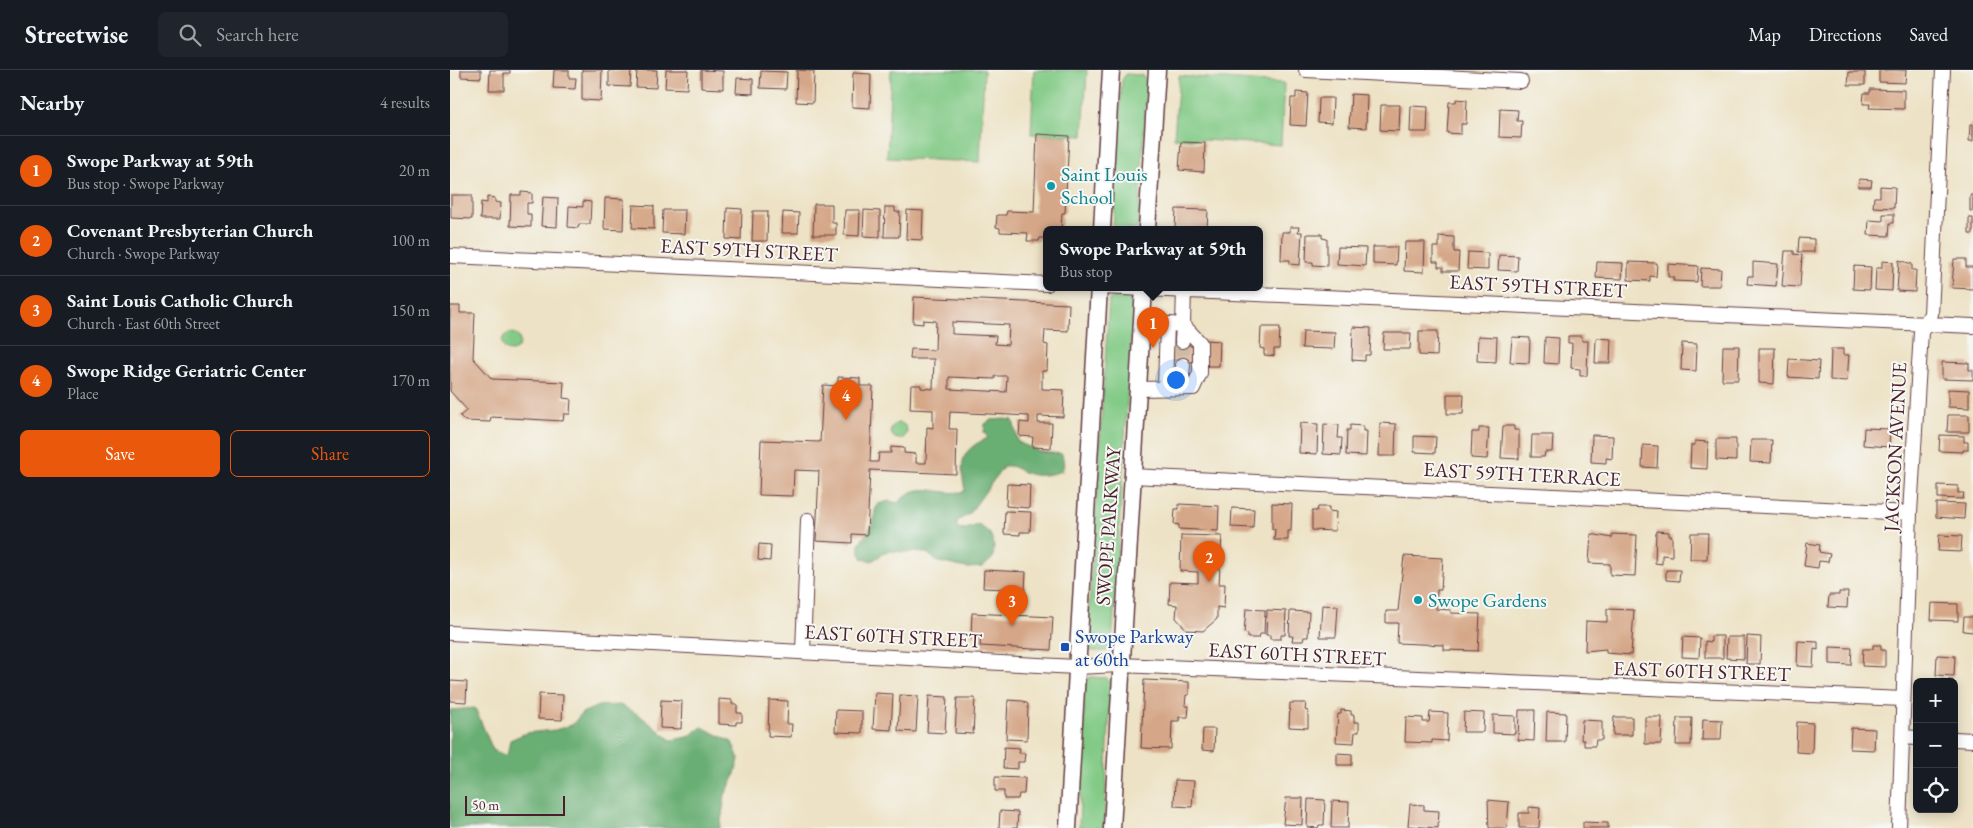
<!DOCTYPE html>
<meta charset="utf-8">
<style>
:root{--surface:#171b24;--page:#20242c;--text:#f1f3f6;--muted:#9ea1a6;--line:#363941;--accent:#ea580c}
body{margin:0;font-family:"EB Garamond",serif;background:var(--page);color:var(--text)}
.controls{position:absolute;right:15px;bottom:15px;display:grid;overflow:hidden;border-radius:8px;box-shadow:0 2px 12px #0003}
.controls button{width:45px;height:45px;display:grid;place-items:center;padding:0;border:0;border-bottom:1px solid var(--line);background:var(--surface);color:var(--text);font:25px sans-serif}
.scale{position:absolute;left:15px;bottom:12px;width:100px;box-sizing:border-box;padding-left:5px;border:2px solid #4a1f2b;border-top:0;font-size:14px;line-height:18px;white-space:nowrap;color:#4a1f2b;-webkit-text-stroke:4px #f6f6f2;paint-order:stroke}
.you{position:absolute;left:725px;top:309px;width:18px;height:18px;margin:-12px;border:4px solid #fff;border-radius:50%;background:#1a73e8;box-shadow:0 0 0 8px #1a73e833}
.badge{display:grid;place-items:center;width:32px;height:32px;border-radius:50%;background:var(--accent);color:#fff;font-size:16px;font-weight:700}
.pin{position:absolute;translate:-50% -41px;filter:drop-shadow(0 1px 2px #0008)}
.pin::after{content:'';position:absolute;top:26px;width:18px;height:15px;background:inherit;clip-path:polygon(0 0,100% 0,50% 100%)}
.popup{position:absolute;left:593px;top:156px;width:220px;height:65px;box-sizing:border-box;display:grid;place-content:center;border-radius:8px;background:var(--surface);filter:drop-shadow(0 1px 4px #0005);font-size:16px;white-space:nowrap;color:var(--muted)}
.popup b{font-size:19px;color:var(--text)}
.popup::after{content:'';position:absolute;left:50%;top:100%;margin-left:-10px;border:10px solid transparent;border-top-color:var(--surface)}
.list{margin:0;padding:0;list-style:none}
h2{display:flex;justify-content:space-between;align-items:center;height:65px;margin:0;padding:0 20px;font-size:21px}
h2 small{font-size:16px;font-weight:400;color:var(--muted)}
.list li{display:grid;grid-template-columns:32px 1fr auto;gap:15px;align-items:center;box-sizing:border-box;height:70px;padding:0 20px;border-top:1px solid var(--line)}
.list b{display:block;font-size:19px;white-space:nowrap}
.list p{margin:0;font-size:16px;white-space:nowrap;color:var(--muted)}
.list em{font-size:16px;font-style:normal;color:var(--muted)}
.actions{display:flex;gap:10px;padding:15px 20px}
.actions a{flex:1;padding:11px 0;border:1px solid var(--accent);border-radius:8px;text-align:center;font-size:18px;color:var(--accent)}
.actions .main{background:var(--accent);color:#fff}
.icon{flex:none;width:28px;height:28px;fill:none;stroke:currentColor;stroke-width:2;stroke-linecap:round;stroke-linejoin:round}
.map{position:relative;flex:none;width:1523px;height:758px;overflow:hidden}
header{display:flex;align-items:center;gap:30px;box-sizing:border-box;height:70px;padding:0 25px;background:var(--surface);border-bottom:1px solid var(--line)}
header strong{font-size:24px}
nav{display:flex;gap:28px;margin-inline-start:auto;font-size:18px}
.search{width:350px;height:45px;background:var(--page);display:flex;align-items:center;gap:12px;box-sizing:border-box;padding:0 18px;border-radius:8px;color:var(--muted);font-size:19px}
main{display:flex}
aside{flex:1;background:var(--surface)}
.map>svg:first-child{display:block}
.green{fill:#82ca86;stroke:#667458}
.forest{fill:#69ae73;stroke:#5a664f}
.building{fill:#d5a788;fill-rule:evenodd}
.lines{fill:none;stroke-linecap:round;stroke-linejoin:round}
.minor-tunnel{stroke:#ccbba6;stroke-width:14;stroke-dasharray:14 7;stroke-linecap:butt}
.minor-casing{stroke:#623c42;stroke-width:16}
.major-casing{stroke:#623c42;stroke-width:19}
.minor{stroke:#fff;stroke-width:14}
.major{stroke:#fff;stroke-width:16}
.culture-dot{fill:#0f9aa8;stroke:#f6f6f2;stroke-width:2}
.transit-dot{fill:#1a4fb4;stroke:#f6f6f2;stroke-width:2}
.labels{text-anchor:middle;stroke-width:4;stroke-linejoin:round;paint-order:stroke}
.culture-label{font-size:20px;fill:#0d838f;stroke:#f6f6f2;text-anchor:start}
.street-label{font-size:20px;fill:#4a1f2b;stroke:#f6f6f2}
.transit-label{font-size:20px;fill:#164399;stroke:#f6f6f2;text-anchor:start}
</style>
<header>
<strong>Streetwise</strong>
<div class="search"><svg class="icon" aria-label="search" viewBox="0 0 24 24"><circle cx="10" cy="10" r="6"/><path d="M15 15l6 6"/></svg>Search here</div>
<nav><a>Map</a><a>Directions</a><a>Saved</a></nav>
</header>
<main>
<aside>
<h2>Nearby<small>4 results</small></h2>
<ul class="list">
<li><span class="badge">1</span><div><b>Swope Parkway at 59th</b><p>Bus stop · Swope Parkway</p></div><em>20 m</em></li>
<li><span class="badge">2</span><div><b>Covenant Presbyterian Church</b><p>Church · Swope Parkway</p></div><em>100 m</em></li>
<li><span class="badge">3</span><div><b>Saint Louis Catholic Church</b><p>Church · East 60th Street</p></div><em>150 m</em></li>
<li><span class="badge">4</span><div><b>Swope Ridge Geriatric Center</b><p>Place</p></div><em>170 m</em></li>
</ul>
<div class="actions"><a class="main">Save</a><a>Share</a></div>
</aside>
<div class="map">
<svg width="1523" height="758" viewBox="0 0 1523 758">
<rect width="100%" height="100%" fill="#f6f6f2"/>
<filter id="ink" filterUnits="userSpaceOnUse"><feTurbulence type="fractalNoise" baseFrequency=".02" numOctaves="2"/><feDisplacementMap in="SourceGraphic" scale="10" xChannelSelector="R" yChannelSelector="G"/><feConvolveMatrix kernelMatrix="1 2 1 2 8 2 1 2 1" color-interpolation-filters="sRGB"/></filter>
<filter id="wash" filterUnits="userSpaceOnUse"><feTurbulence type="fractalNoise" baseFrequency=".0096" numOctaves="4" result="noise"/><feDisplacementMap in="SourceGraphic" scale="20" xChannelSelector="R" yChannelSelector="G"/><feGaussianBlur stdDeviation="1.12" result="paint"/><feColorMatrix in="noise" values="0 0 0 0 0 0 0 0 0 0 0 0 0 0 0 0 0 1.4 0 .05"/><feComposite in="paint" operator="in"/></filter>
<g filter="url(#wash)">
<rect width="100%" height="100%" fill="#ede2c5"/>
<path class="green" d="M441,0H534L530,92L437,88Z
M584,0H637L633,66L581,64Z
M676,4L692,5L696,10L697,15L688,159H663L672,10Z
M729,6L834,13L831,75L724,68Z
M666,226L681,228L683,238L662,576L657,581H641L638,577L637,570L659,230Z
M52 272a9 9 0 1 1 18 0a9 9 0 1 1-18 0Z
M441 361a8 8 0 1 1 16 0a8 8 0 1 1-16 0Z
M641,607L657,608L661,613L654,758H629L635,617L637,609Z"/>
<path class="forest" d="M554,349L563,350L568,372L590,382L612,384L614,394L612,401C603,404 593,406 584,405C572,404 565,394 554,396L519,444L507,451V458L516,459L528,455C544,463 545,471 543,488L533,497L517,498L488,492L477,483L437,481L422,491L413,489C403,471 413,472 421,457C425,450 423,442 428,434L439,431L448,433C470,407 489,428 515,421C510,393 509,380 538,368L534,362L535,354L541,350Z
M170,635L189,645L221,670L238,667L252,657L282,672L289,689L284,707L275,725L270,758H0V640L25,638L43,680L57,686L60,670L76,663L105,660L122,655L132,643L148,636Z"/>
<g id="blocks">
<path class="building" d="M11,0H31V8L11,7Z
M40,0H60V3H54V20H39Z
M104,0H119V8H126L125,19L103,18Z
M132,0H152L151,31L132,30Z
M159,0H181L180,17L159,16Z
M187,0H207L206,18L186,17Z
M216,0H238L237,19L215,18Z
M251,0L273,1V19L251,18Z
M347,0L364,1L363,33L346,32Z
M1429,0H1456L1455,13L1429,12Z
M311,1L337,2L336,19L310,18Z
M1399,2H1415V15H1398Z
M403,3L421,4L420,38L402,37Z
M287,8L303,9V24L286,23Z
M1420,19L1454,20V39L1419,38L1420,34H1413L1414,23H1420Z
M846,22L858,23L856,56L840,55L841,28H846Z
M901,24L917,25L916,58L899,57Z
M869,28H883L882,53L868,52Z
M1006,29L1017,30L1016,54H1011V64L997,63L999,32H1006Z
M931,35H950L949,61L930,60Z
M961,36L978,37L977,62H960Z
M1050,39L1068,40L1067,51H1072L1071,68L1049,67Z
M1520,54H1523V71H1519Z
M587,64L619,66L615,143H612L611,159H597V168H590L589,171H577L578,163L550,162V158L546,157L547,145H556L557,141L584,142Z
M731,72L755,73L754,102L729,100Z
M1409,109L1422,110L1421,117H1408Z
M1430,116L1445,117L1444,138L1423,137L1424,127H1430Z
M71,122L82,123V133H77V144H81V157L60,156L61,125H71Z
M1,125H22V149L1,148Z
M1520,125H1523V141H1520Z
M37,127L45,128V132L51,133L50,149H30L31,132L37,133Z
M93,127L108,128L107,157L91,156Z
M155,128L174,129L173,160L154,159Z
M133,131L141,132L140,154H129L128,158L118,157L119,136L133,137Z
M364,134H382V153H386V165H363Z
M183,135L204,136V159L182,158Z
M435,137H445V142H450L449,167H434Z
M277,138L292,139L291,170L276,169Z
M726,139L758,140L757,159H725Z
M213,140H235L234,164L212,163Z
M395,140H410L409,166L394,165Z
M414,140L430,141V167L413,166Z
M457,140L473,141L472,170L456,169Z
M303,141H318L317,171H302Z
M333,142L349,143L348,163H332Z
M1433,144H1444V153H1440L1439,166L1418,165L1419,150L1433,151Z
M1519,148H1523V164H1519Z
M840,157H849L848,162H852L850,195L840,194V190H831L832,162H840Z
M857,164H872V168L877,169V196L863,195V192H856Z
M989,166L1004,167V182H1009L1008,201H993V197H988V192H983V177H989Z
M1349,168L1364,169V182H1348Z
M955,172H975L974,202L954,201Z
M888,177L916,178L915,196L887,194Z
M923,177H947L946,195L923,194Z
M1335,181H1344V184L1352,185L1350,217L1332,216Z
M1018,182L1038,183V200L1017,199Z
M1049,185L1068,186L1067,201L1048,200Z
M1504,189H1516V197H1523V219L1502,218Z
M1449,190L1462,194V200H1466L1465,222L1447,221Z
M1432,191L1443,192L1442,221L1425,220L1426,198H1432Z
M1147,192L1173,193L1172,209L1146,208Z
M1178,192L1207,193L1206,207L1200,206V211L1178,210Z
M1303,192L1328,194L1326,216L1297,214L1298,206H1303Z
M1218,194L1248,196L1247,212L1223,211L1224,207H1218Z
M1404,196L1421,197L1420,220L1403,219Z
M1251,198L1271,199L1270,216H1250Z
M464,227L619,234L618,261L595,260L594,274L598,275L597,301H592V319L614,320L613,347L588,346V353H602L601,378L582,377L583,367L569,366L570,352L579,353V346L500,342L499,359H507L506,404L420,400L417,465L402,464V473L366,471L369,401L344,400L343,426L309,425L311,370L370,372L373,315L388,316V307L410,308V316H423L420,392H428L429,383H441V377L454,378V383L466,384V393H476L477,357L483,358V340L460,339L461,315H471V318L483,319L484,289H460L461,279L485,280L486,251L473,250V254L463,253ZM502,252L559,255L558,275L545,274L546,266L502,264ZM545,306H557L556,322L499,319V307L545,309Z
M0,236H10V243H25L23,288L42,309L114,312L113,328L121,329L120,344H114L113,351L41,347L40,352L15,351L10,346L17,340L0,321Z
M811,257H830L829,279H824V286L814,285V279L810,278Z
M903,257L921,258L920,285H915V291L902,290Z
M853,261L885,262L884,279L852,278Z
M969,261H988L987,286L969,285Z
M934,263H961L960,279H933Z
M1028,266L1047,267L1046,292L1027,291Z
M1118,266H1132V271H1138L1137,306H1130V299L1121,298L1122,273H1118Z
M720,267H726L749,281L748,289L724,299L718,298Z
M1062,267L1080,268L1079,293L1060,292Z
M1095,267L1109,268L1108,294L1094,293Z
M1146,268L1161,269L1160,293H1145Z
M754,270L770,271L769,296H753Z
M1232,273L1247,274L1246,301L1231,300Z
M1273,276H1289L1288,310H1272Z
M1309,278H1325L1324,314L1309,313Z
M1381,279H1393V285H1399L1397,311L1380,310Z
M1339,289L1369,291L1368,309L1338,307Z
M1492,292L1519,293V300H1523V310L1492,309Z
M1498,319L1519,320V338L1498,337Z
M997,324H1014L1013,344H997Z
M1498,345H1519V362H1497Z
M850,353L868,354L867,384L849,383Z
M930,353L946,354L945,386H929Z
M874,354L889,355L888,368H892L891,385L873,384Z
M900,355L913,356V361H917L916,386L896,385L897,360H900Z
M1053,356H1064V360H1069V389L1051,388Z
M1029,358H1039L1037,389L1021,388L1022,362H1029Z
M1414,358L1440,359L1439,377L1413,375Z
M1082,365H1103L1102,382H1095L1094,387H1081Z
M1142,365L1163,366L1162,389L1156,388V393L1141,392Z
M1490,365L1514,366V372H1518V380H1513V382L1489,381Z
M964,366L986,367L985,383L964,382Z
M1266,369H1286V391L1266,390Z
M1301,370H1322L1321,393L1300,392Z
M1245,371L1258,372L1257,399L1240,398L1241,375H1245Z
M1193,375L1208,376L1207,398L1192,397Z
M557,414L580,415L579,438L556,436Z
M1488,415L1508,416V423H1514L1513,429L1488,428Z
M822,433L842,434L841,461H838V470H824L825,459H822Z
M1486,433L1515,434L1514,449L1486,447Z
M729,434L769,436L768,461L729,459V455L724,454L725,439H729Z
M868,437H879V441L886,442L885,461L862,460V441H867Z
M782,438L804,439L803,458L781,457Z
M555,441L581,442L580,462H570V465L554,464Z
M1206,461L1219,462V466H1222V486L1212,485V494L1205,493Z
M1241,463H1258L1257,489H1240Z
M1141,464L1162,468V464L1187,465L1185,506L1160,505V494L1139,493Z
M731,465L772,466L769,514H775L774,538L767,537V549L753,561L737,560L726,548L727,535L719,534L720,512L748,513V502L730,501Z
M1489,465L1512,466L1511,482L1488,481Z
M1357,473L1370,475L1369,482L1380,484L1378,492L1369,491L1368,498L1354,496Z
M309,474L321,475L320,491L308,490Z
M954,486L993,488L991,520H987L986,539L1001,540V543L1030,544L1028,581L994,580V575L947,573L948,553H936V541H948Z
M534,500L576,502L575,520H569V533H556V519L533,518Z
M1216,500H1230L1229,511L1216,510Z
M1389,522H1398L1397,538L1378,537L1379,525H1389Z
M1482,533L1508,534V551L1481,550Z
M872,535L888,536L886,567H870Z
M796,539L815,540L814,564H810L809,568H798V564L794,563Z
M1157,539L1184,540L1181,585L1156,583V579L1135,581L1136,551L1157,552Z
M817,540L836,541L835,565H831V569H820V565H816Z
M840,541L859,542L858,567H854L853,571H842L843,566H839Z
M522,543L603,547L601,580L530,576L531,566L521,565Z
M1514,547H1523V562L1513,561Z
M1261,566H1273V588H1255V571L1261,572Z
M1297,566L1311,567L1310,594H1296Z
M1233,567L1250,568L1249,588L1232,587Z
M1277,567H1294V589L1276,588Z
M1348,571L1368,572V580L1364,579L1363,597L1347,596Z
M1423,575H1431V580H1435V597L1412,596L1413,579H1423Z
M1380,577L1402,578L1401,595L1380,594Z
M1487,585L1505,586L1504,606L1486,605Z
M1485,609L1503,610V612H1485Z
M694,610L739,612V625H736L735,636H739L738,647H729V651H722L721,679L691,678Z
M0,611L17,612L16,632L0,631Z
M425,623L443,624L441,660L423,659Z
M89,624L113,625L112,650L88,649Z
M450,625L468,626L466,662L448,661Z
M479,626L497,627L495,663L477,662Z
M507,628H525L523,664L505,663Z
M269,629L282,630V634H287V643H292V652H286V655L269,654Z
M211,630L232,631L231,659L210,658Z
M319,630L338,631L337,654H342L341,667L318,666Z
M558,630L573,631L578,634L577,670L556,669Z
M840,633H856L855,640L858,641V658L839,657Z
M386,640L412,641V663L385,662Z
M891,640L901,641V645H904V652H909V662H905L904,673L886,672L888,644H891Z
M1069,640H1085L1084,671L1068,670Z
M980,642L998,643L997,671L982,670V673L955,672L956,647L973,648V652H979Z
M1014,642L1034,643L1033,662H1013Z
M1097,642L1116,643L1115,672H1096Z
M1043,645L1065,646V664L1043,663Z
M1164,647H1182V665H1163Z
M1195,647H1212L1211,674H1195Z
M1227,648H1242L1241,675H1226Z
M1253,649L1272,650L1271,670H1252Z
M1132,650L1152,651V670H1146L1145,676H1134V670H1131Z
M1347,652L1363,653L1362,683L1346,682Z
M1401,658L1425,659L1424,680L1400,679Z
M753,659H765L764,681L752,680Z
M554,677L570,678L569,683H575L574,692H568V699L553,698Z
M887,683L902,684V695H887Z
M545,707L575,708L574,724H569L568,729H554V721H545Z
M725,710L744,711L742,737L724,736Z
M836,728H853L852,755L833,754Z
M858,729L875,730L874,755H869L868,758L857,757Z
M1038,730L1059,732L1057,758H1039Z
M882,731L899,732L898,758H881Z
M960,734L974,735V740L989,741L988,758L958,756Z
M1079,737L1090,738L1089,758H1069V743H1079Z
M550,741L568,742L567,758H549Z
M1133,752L1158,753V758H1133Z"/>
</g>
</g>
<g filter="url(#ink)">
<use href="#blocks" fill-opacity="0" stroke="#623c42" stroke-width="1"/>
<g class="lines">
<path class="minor-tunnel" d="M732,271L733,295"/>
<defs>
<path id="minor" d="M856,0L1071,11
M0,186L597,214
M651,217L1523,256
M692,252L733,255L732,271
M715,318L717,254
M731,318L733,295
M688,319L743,318L750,303V273L733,255L734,220
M682,406L1460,443
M0,563L626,597L670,595L1453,629
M353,581L358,450
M1452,667L1467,668
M1504,669L1523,670
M1449,758L1460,443L1471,262L1481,244L1493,0"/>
<path id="major" d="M652,159L661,0
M697,159L707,0
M618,758L649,217
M662,758L694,217"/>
</defs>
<use href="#minor" class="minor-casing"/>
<use href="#major" class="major-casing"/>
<use href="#minor" class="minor"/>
<use href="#major" class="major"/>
</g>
</g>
<g class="culture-dot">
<circle cx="601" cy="116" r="5"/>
<circle cx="968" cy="530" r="5"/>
</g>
<rect class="transit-dot" x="610" y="572" width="10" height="10" rx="2.5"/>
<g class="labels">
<g class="culture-label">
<text x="611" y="111">Saint Louis<tspan x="611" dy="23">School</tspan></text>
<text x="978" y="537">Swope Gardens</text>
</g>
<g class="street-label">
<text transform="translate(299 180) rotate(3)" y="7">EAST 59TH STREET</text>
<text transform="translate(1088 216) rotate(3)" y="7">EAST 59TH STREET</text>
<text transform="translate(1445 377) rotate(-87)" y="7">JACKSON AVENUE</text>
<text transform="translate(1072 404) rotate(3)" y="7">EAST 59TH TERRACE</text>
<text transform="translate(658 456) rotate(-86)" y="7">SWOPE PARKWAY</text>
<text transform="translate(443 566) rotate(3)" y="7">EAST 60TH STREET</text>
<text transform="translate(847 584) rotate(3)" y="7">EAST 60TH STREET</text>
<text transform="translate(1252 601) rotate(2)" y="7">EAST 60TH STREET</text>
</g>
<g class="transit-label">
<text x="625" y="573">Swope Parkway<tspan x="625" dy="23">at 60th</tspan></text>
</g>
</g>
</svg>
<div class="controls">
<button>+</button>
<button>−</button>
<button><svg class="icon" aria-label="locate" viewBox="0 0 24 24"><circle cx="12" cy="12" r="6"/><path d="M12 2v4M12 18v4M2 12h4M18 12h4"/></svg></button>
</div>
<div class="scale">50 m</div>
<div class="you"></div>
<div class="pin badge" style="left:703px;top:278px">1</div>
<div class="popup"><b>Swope Parkway at 59th</b>Bus stop</div>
<div class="pin badge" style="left:759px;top:512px">2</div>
<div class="pin badge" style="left:562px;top:556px">3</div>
<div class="pin badge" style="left:396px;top:350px">4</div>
</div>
</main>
